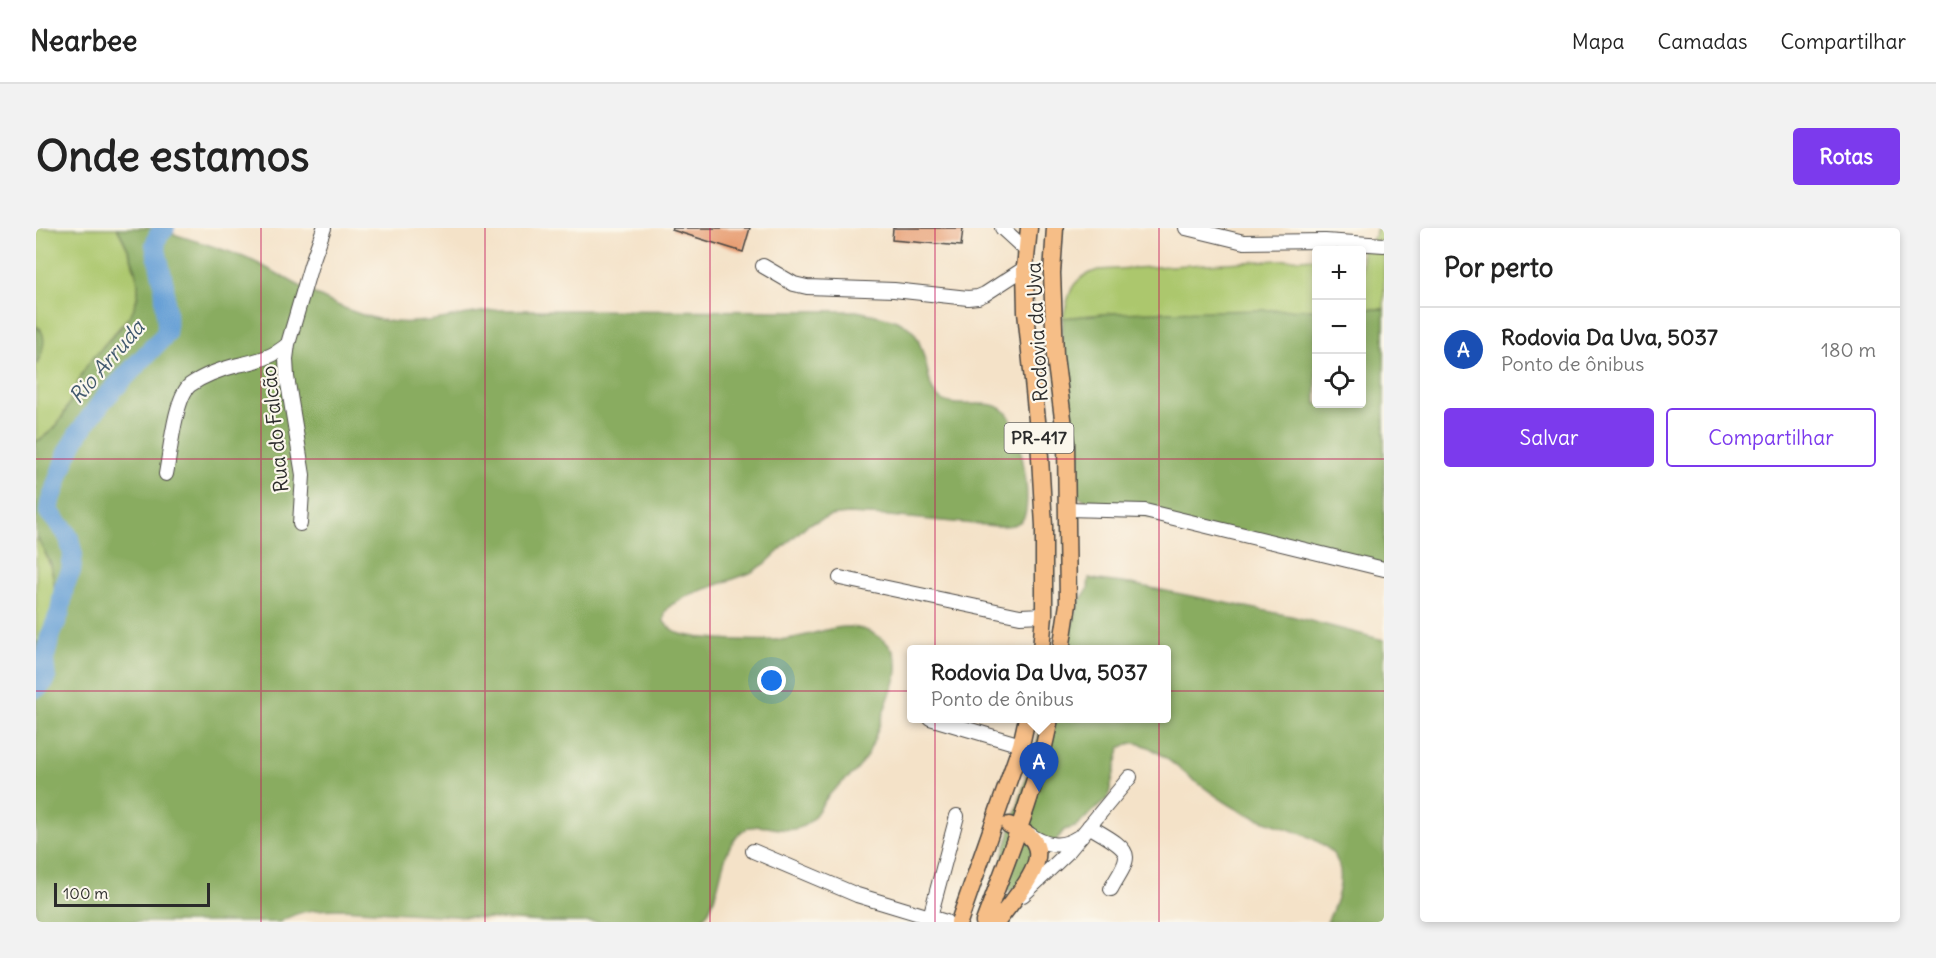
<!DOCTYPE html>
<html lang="pt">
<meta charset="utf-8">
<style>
:root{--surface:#fff;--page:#f2f2f2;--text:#222;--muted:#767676;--line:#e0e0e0;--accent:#7c3aed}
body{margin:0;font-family:Delius,sans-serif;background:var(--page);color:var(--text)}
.controls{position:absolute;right:18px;top:18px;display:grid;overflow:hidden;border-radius:6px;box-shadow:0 3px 9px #0003}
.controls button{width:54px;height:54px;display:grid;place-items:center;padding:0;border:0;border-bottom:2px solid var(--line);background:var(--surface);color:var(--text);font:30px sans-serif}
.scale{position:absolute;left:18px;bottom:15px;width:156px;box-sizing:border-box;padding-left:6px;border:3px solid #2b2b2b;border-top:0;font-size:16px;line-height:21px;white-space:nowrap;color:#2b2b2b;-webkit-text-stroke:4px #fbf7ec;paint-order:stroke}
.you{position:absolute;left:736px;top:453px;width:21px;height:21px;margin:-15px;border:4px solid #fff;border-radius:50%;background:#1a73e8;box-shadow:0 0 0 9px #1a73e833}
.badge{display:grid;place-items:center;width:39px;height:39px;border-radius:50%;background:var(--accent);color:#fff;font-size:20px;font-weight:700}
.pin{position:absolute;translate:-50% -50px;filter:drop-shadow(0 2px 3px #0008)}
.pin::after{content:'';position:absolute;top:32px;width:21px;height:18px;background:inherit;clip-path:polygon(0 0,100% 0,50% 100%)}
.popup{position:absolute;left:871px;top:417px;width:264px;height:78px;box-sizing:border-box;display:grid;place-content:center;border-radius:6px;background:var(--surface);filter:drop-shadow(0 2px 4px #0005);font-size:20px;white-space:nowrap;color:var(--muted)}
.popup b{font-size:22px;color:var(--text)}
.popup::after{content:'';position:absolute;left:50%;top:100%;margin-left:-12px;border:12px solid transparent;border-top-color:var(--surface)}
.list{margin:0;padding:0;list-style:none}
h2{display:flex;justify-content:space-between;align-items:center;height:78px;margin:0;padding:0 24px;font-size:26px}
h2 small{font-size:20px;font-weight:400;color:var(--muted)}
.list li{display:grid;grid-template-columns:39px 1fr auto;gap:18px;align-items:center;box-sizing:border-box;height:84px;padding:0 24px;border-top:2px solid var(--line)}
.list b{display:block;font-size:22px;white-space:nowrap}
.list p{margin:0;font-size:20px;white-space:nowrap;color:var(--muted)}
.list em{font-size:20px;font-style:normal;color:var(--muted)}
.actions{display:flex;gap:12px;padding:18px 24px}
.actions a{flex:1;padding:14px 0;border:2px solid var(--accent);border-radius:6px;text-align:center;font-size:21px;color:var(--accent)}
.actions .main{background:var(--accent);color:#fff}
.icon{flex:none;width:33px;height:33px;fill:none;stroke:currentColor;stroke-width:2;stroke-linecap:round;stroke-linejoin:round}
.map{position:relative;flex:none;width:1348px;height:694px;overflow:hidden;border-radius:6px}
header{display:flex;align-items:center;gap:36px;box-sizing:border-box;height:84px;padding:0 30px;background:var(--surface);border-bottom:2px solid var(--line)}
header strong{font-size:28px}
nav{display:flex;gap:33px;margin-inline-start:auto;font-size:21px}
.intro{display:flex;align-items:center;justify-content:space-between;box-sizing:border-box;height:144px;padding:0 36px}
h1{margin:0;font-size:42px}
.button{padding:15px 27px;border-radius:6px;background:var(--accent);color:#fff;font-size:21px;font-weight:700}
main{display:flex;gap:36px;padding:0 36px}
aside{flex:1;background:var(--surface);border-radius:6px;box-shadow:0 3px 9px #0003}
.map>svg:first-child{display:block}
.green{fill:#acc76d;stroke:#6c794c;stroke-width:1.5}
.forest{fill:#89ac60;stroke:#5a6c46;stroke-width:1.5}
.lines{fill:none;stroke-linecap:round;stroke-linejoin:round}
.river{stroke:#68a0d6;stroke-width:20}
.building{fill:#e79b70}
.minor-casing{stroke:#494643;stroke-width:16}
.major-casing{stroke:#494643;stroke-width:19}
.minor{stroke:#fff;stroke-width:14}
.major{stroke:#f6be87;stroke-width:16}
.grid{fill:none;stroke:#c2185b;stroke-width:1.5;stroke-opacity:0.55}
.labels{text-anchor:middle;stroke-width:4.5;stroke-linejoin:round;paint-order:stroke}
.shield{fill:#fbf7ec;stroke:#696865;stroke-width:1.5}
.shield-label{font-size:18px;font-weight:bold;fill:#2b2b2b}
.street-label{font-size:20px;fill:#2b2b2b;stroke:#fbf7ec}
.water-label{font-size:21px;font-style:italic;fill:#435a6f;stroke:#fbf7ec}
</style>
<header>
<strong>Nearbee</strong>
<nav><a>Mapa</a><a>Camadas</a><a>Compartilhar</a></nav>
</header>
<div class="intro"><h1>Onde estamos</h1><a class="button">Rotas</a></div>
<main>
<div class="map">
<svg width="1348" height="694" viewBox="0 0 1348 694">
<rect width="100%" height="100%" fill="#fbf7ec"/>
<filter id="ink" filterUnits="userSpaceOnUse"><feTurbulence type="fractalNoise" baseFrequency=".0167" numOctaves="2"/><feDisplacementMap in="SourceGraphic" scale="12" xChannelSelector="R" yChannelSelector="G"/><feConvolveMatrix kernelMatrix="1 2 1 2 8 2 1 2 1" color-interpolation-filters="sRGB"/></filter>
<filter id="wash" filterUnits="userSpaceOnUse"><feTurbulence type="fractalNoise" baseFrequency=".008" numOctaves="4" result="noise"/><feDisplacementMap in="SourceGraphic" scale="24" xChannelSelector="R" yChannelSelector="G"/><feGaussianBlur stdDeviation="1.35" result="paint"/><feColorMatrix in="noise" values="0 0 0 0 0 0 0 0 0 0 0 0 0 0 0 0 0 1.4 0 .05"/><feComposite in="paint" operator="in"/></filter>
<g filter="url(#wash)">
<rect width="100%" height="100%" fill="#f4e2c8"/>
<path class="green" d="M0,0H81L94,26L102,54V66L96,85L67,118L20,199L0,214V138L6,124L5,101L0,98Z
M1341,0H1348V81H1326V22H1323C1334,18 1337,12 1341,0Z
M1280,30V82L1078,85L1027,90C1034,63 1034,51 1062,42Z
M0,307C18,338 28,379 17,414L9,418L0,414Z"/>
<path class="forest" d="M81,0H125L135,5C163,15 194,22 221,35C263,56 304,85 351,93C389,99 426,84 464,82L820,83C838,87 868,90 879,106C886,117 889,133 892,145C894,154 895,164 903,170C921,184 951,168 969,183C983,194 999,280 986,292C979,299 969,298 960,298L853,288L812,286L794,288L771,297L729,336L714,345L653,367L635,377L629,384L628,394C632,398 637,404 642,405C661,412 729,414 751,411C770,409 789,400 809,399C829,398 854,410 860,430C864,442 858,458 853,469C844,493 837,525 819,544C811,551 802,557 795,565C787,573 782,586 773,594C751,613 724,588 705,604C680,625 688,674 663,694H510L307,681C284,681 264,681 244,694H0V414L9,418L17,414L21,399L19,363L15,336L0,307V214C8,209 16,204 21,197C35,180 38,157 50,139C66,114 99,96 102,65C104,46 91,16 81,0Z
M1280,81V176H1326V81H1348V339L1058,277L1042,268L1035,255L1025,126L1027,90L1077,85Z
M0,98C14,107 6,125 0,138Z
M1053,350C1069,354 1084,354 1100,357L1255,388L1348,412V694H1291C1334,609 1267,611 1209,585C1191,577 1175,564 1159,553C1143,541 1120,519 1101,515C1094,514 1090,517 1084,520L1072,570L1039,599L1028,602L1005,633L985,657L974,663L965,658L967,628L1008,491L1130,490V422L1028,421L1044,372L1052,361Z"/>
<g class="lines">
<path class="river" d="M0,460L4,458L10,451L8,432L14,409L24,384L28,359L35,343L37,327L33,310L29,303L13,284L14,275L30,229L42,206L67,172L130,106L131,98L128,57L119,17L122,8L129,0"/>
</g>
<g id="blocks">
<path class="building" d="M637,0H714L707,24L636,2Z
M857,0H927L925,18L856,12Z"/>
</g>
</g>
<g filter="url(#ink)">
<use href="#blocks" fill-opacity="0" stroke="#494643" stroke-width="1.5"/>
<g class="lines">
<defs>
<path id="minor" d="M966,0L991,23
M1150,0L1208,14L1289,13L1348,17
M727,38L758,56L771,59L858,62L932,70L942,69L949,66L989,40
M130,246C134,226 139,169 154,157C168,147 186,141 202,137C221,133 238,129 252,116
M1030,281L1109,283L1348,341
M264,296L267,247L251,149L250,131L252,116L275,37L288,0
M804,350L984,388L1008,387
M894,490L985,517
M1053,598C1063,605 1090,617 1090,629C1090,639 1079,652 1075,661
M993,606C1009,617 1024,621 1041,610
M717,623L821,667L910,694
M987,667L1031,625L1094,549
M894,689L921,588"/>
<path id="major" d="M993,0L989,40L990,84L1003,212L1008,298V387L1005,422
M1019,0L1016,45L1019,128L1030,214L1032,376L1025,422
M923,694L985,517L991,490
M948,694C973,627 1001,560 1014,490
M961,694C982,663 1033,618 973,597"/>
</defs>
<use href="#minor" class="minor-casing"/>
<use href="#major" class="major-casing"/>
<use href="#minor" class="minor"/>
<use href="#major" class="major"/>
</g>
</g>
<path class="grid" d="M225,0V694M449,0V694M674,0V694M899,0V694M1123,0V694M0,231H1348M0,463H1348"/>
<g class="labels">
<rect class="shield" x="968.5" y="195" width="69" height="30" rx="4.5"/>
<g class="shield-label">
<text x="1003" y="216">PR-417</text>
</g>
<g class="street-label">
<text transform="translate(1001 104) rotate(-93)" y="7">Rodovia da Uva</text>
<text transform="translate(239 201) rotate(-96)" y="7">Rua do Falcão</text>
</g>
<g class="water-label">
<text transform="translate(71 134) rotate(-49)" y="7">Rio Arruda</text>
</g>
</g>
</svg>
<div class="controls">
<button>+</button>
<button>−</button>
<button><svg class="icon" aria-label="locate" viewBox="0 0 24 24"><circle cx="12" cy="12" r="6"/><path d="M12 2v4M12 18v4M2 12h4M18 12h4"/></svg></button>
</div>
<div class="scale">100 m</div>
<div class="you"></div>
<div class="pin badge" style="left:1003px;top:564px;background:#1a4fb4">A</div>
<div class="popup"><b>Rodovia Da Uva, 5037</b>Ponto de ônibus</div>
</div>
<aside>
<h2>Por perto<small></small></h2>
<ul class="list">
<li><span class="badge" style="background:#1a4fb4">A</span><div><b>Rodovia Da Uva, 5037</b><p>Ponto de ônibus</p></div><em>180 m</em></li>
</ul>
<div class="actions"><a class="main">Salvar</a><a>Compartilhar</a></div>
</aside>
</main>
